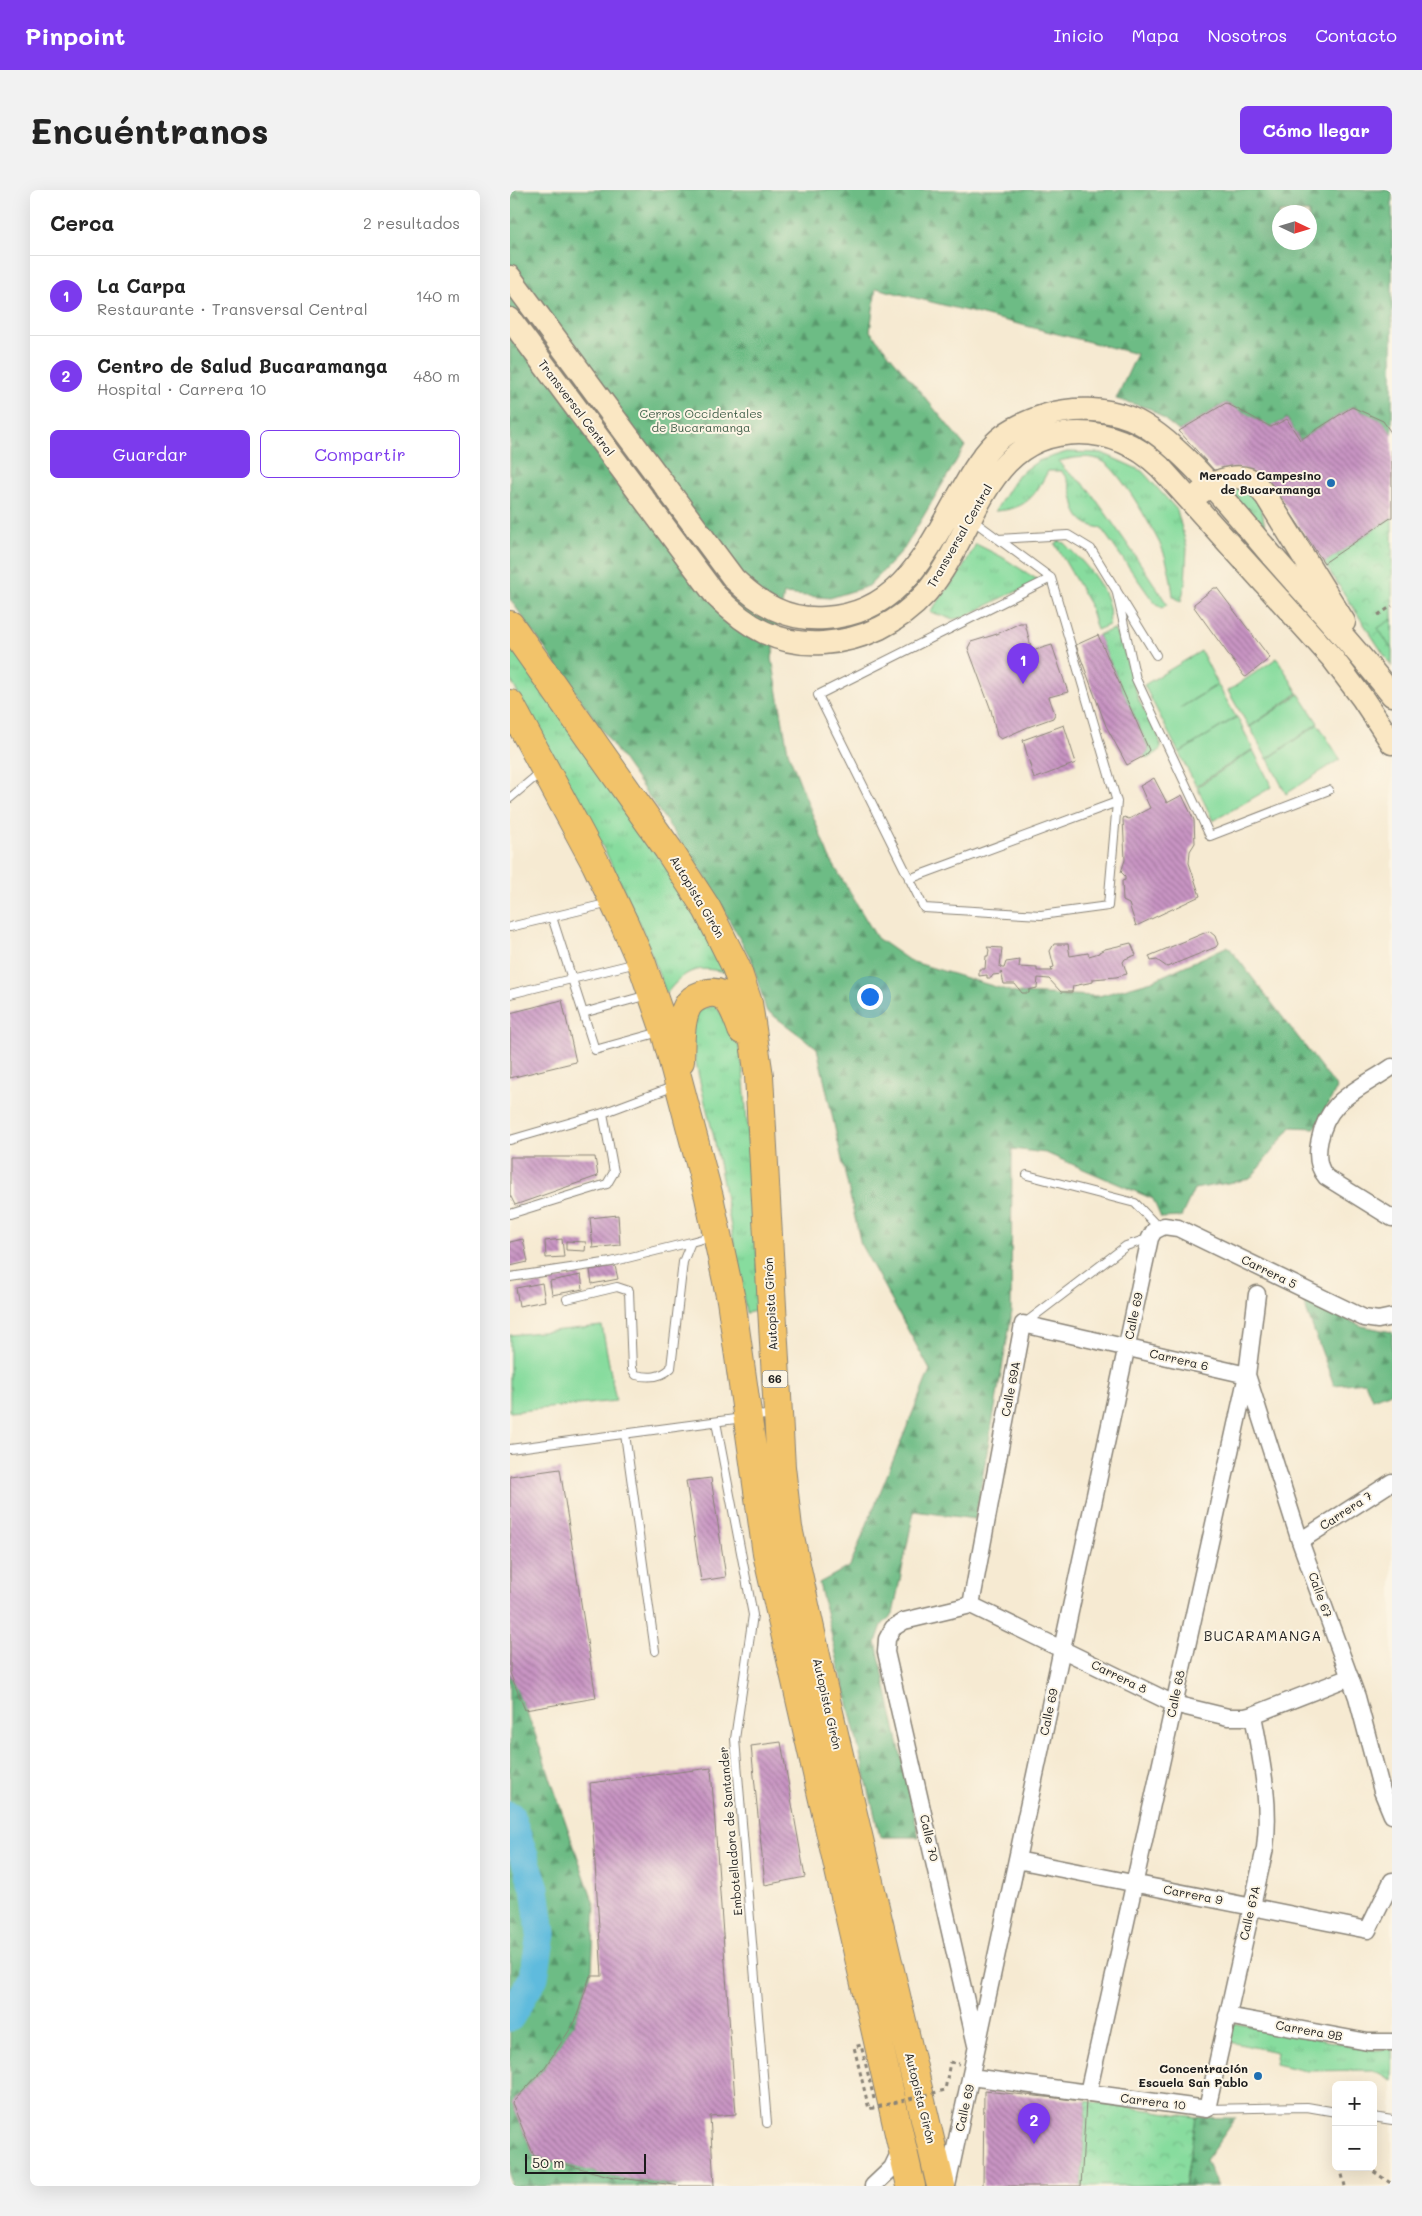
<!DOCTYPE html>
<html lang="es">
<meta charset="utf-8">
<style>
:root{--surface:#fff;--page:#f2f2f2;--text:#222;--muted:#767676;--line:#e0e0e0;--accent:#7c3aed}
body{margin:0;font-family:Mali,sans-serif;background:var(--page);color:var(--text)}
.controls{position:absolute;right:15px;bottom:15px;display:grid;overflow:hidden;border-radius:8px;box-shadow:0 5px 20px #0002}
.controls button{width:45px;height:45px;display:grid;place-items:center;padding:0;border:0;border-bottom:1px solid var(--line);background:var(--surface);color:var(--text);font:25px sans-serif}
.compass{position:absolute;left:762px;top:15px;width:45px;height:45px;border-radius:50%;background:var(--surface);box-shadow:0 5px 20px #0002;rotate:94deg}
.scale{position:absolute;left:15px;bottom:12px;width:121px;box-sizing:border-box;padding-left:5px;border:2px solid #1c1c1c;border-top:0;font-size:14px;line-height:18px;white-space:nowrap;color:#1c1c1c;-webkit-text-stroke:4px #fcf5e5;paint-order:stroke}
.you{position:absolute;left:359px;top:806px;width:18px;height:18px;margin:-12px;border:4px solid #fff;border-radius:50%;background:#1a73e8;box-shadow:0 0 0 8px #1a73e833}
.badge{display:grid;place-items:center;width:32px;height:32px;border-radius:50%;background:var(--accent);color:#fff;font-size:16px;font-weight:700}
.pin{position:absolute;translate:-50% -41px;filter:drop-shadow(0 1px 2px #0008)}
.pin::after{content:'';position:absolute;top:26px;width:18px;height:15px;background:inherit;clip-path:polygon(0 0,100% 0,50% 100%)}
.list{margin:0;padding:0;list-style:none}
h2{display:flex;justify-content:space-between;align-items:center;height:65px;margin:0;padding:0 20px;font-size:21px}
h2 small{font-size:16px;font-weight:400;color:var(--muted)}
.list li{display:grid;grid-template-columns:32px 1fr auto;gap:15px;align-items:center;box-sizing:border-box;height:80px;padding:0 20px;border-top:1px solid var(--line)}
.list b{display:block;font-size:19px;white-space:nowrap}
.list p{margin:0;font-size:16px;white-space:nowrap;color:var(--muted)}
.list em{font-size:16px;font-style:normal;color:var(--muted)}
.actions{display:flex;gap:10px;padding:15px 20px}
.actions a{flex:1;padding:11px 0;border:1px solid var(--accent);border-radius:8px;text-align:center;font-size:18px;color:var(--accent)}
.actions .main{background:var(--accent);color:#fff}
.map{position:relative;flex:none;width:882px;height:1996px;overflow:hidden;border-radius:8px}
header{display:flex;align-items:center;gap:30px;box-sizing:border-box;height:70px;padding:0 25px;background:var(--accent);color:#fff}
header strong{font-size:24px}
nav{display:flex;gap:28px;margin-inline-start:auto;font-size:18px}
.intro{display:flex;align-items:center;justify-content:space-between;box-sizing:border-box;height:120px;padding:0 30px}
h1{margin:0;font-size:35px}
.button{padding:12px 22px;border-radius:8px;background:var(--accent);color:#fff;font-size:18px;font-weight:700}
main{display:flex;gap:30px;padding:0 30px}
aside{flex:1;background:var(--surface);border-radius:8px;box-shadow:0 5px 20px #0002}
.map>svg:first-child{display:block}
.grass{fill:url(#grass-tufts);stroke:#527c5d}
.forest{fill:url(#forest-firs);stroke:#446c50;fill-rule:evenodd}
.park{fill:url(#park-crowns);stroke:#527c5d}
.pitch{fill:#87dc9e;stroke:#527c5d}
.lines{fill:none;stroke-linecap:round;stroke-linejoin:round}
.river{stroke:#5fbbdd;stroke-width:29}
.building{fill:url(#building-back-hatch)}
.lane-casing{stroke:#898377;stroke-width:10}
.street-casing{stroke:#898377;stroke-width:19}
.secondary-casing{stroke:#898377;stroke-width:25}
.highway-casing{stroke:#898377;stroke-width:30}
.path{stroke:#898377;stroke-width:3;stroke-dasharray:4 4;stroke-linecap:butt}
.lane{stroke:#fff;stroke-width:8}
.street{stroke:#fff;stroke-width:16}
.secondary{stroke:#fae7c3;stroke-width:22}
.highway{stroke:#f2c36a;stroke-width:28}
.path-bridge{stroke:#898377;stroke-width:3;stroke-dasharray:4 4;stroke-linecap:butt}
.poi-dot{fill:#1f6fb2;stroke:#fcf5e5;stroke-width:2}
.labels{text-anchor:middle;stroke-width:4;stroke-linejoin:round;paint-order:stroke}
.shield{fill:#fcf5e5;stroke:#5f5d58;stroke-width:1}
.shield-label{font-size:11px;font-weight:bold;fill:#1c1c1c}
.street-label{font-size:12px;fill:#1c1c1c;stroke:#fcf5e5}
.park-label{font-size:12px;fill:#415f4a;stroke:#fcf5e5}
.poi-label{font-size:12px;font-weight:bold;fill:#1c1c1c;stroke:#fcf5e5;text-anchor:end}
.neighbourhood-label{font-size:14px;letter-spacing:1px;fill:#1c1c1c;stroke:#fcf5e5}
</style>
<header>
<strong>Pinpoint</strong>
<nav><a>Inicio</a><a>Mapa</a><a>Nosotros</a><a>Contacto</a></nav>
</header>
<div class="intro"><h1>Encuéntranos</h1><a class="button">Cómo llegar</a></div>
<main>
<aside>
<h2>Cerca<small>2 resultados</small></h2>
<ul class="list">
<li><span class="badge">1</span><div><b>La Carpa</b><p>Restaurante · Transversal Central</p></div><em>140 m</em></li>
<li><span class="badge">2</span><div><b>Centro de Salud Bucaramanga</b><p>Hospital · Carrera 10</p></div><em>480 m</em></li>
</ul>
<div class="actions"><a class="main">Guardar</a><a>Compartir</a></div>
</aside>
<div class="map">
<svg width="882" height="1996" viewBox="0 0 882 1996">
<defs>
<pattern id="grass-tufts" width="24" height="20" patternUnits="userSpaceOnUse" patternTransform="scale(1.25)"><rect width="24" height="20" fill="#87dc9e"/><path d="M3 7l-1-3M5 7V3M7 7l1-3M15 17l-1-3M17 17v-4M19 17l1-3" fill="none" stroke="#74bc88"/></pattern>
<pattern id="forest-firs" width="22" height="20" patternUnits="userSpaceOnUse" patternTransform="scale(1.25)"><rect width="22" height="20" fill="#6dbc85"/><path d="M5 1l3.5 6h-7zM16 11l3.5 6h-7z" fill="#59986c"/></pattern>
<pattern id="park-crowns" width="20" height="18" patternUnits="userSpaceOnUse" patternTransform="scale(1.25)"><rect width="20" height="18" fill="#87dc9e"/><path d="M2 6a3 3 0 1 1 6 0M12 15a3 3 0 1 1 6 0" fill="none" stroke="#74bc88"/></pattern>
<pattern id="building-back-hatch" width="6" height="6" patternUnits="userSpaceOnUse" patternTransform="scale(1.25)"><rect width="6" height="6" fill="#c894c3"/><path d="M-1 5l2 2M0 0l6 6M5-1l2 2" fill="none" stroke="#a2789e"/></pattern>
</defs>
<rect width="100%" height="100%" fill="#fcf5e5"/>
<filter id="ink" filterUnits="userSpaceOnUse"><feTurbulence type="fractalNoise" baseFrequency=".02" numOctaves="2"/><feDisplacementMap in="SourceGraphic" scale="10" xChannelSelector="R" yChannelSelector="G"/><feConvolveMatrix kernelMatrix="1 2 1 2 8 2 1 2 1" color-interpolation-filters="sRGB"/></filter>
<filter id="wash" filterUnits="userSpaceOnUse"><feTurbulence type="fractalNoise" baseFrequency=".0096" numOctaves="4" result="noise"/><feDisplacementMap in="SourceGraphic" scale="20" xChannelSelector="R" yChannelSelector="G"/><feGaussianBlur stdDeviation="1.12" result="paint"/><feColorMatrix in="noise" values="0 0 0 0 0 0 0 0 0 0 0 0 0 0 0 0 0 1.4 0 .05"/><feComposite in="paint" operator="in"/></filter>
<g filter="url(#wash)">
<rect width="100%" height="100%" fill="#f6ead2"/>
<path class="grass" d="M557,262L592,263L632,281L667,320L677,358L675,394L671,412L663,406C661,389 658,370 650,354C640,334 612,284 594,272C582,264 562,268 549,271C554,283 571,289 579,300C606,337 632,375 657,414L652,418L643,411L591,338C553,332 571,302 551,281H538C524,307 517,319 485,321L507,286L528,271Z
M730,298L741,300L751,315L756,343L716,300Z
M549,351L554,353C575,374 605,402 599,435L587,440L579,413L545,354Z
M466,354L492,367L528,390L522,397L502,403L452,428L443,429L420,422L452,379Z
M604,439L614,462L629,511L649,547L651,558L648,562L638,568L634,566L639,560L588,445Z
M0,454L172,700L218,783C186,775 176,779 156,804L132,739L95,661L0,489Z
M205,815L227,846L233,878L251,1120L236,1123C226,1065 216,1006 204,948C198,921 178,856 183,832C185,821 195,817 205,815Z
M723,1833L865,1860L882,1859V1890L863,1880L796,1881L765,1874L767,1862L719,1852Z"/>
<path class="forest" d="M0,0H882V244L873,231L842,217L790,250L777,229L761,237L716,213L669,241L641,219L606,209L627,164L366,98L360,141L455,256L394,359L359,396L320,408L274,404L262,468L278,562L319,667L367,748L400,771L506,803L589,806L642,791L718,756L827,898L805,938L781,937L740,989L684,999L671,1027L651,1028L643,1009L536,963L502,959L501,1128L465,1329L404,1321L383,1424L372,1435L366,1452L409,1647H370L309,1393L340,1376L420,1180L351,1055L307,858L256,820L242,771L194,685L0,409ZM769,22H799V52H769Z
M793,1111L852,1136L882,1142V1202L862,1209L855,1192L824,1195Z
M0,1483L23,1538L85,1717L82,1779L65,1832L33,1880L2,1913L24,1966L103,1987L172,1996H0Z
M686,1927L726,1928L696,1970L707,1996H663L675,1995Z"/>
<path class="park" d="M882,327V477L814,373Z
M576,1911L686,1927L675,1995L571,1996Z"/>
<path class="pitch" d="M882,429V460L868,438Z
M691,461L708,494L670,518L708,495L726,527L669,563L634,495Z
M767,468L788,503L739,537L718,501Z
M789,504L808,533L757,569L740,537Z
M727,527L743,559L686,596L669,563Z
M808,534L830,569L776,604L758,569Z
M743,560L762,597L703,631L687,597Z
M92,1136L106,1211L0,1222V1145Z"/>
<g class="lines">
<path class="river" d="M0,1626L25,1698L31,1744L24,1787L0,1827"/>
</g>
<g id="blocks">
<path class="building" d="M716,213L761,237L777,229L790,250L842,217L873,231L882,244V327L814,373L764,298L755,288L730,278L704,280L669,241Z
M704,398H707L760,468L736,487L734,486L684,417V414Z
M510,433H515L522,461L542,455L558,502L539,507L545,524L543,528L518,537L491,549L487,546L481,520L458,458L461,452L487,444Z
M588,445L639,560L634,566L617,575L596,536L566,455Z
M554,535L566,573L524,589L513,550Z
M644,588L657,613L672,605L684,630L685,653L680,661L679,673L690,706L626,736L619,714L613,711L612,691L615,690V686L611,682L615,670L613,629L614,627L619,629L640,618L630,596Z
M699,741L705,746L708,754L706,757L657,777L647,770L641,771L639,766Z
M621,753L626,765L615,769L613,772L617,784L606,787L583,789V792L563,796L562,802H551L539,789L528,788L527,798L519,800V803H512L505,794H494L491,782V784L483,785L481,788H477V785L469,786V779H475L476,766H478L479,760L477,757L492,758L490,777L492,778H494L496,772L510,770L509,777L527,778V781H542L541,778L544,777L540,761L544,754H558L560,766L578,763L579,766L589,763V762L595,759Z
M52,810L66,872L0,888V823Z
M0,967H85L88,986L5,1015L0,1005Z
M108,1025L110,1055L83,1058L80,1028Z
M13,1049L18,1072L0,1076V1052Z
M52,1049L54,1067L36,1068L35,1051Z
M56,1051L76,1052L75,1061L56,1060Z
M105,1076L108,1089L82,1094L80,1080Z
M71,1085L73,1099L42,1105L40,1091Z
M32,1093L35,1111L9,1116L6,1098Z
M50,1279L86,1508L15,1520L0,1483V1286Z
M201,1288L216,1387L191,1391L176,1291Z
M271,1552L295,1687L255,1695L241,1556Z
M201,1578L226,1924L200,1926L204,1996H172L103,1987L24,1966L2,1913L33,1880L65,1832L80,1786H92L80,1593Z
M474,1901L576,1911L571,1996H473Z"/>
</g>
</g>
<g filter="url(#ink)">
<use href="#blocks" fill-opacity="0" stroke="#898377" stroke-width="1"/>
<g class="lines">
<defs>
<path id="lane" d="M461,329L541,388L607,612L598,716L531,725L414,718L308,505L541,388
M488,349L558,345L581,359L646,465
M606,399L626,489L700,646L819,600
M0,608L31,582
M399,689L607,612
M42,727L85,860L150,842
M0,737L100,713
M0,804L127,773
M73,823L138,805
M0,950L93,923L165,896
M517,985L625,1013L649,1038
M0,1024L97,994L104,982L93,923
M0,1087L101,1072L181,1052
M57,1109L107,1097L119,1101L122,1179L126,1185C139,1188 151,1188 161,1178L173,1072L181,1052L203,1046
M515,1133L616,1056L640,1048
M206,1232L243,1425L225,1549L257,1933
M115,1244L145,1461
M0,1259L263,1224
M697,1919L797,1917L826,1922
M863,1927L882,1930"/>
<path id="street" d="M882,877C865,889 840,901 827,915C811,932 800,969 816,987L882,1028
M790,1351L882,1292
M461,1415L513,1134L737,1185L790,1351L847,1507L872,1601L882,1625
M507,1670L858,1740L882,1691
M717,1826L858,1852H882
M466,1855L376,1462L377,1449L383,1438L394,1431L461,1415L664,1514L718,1527H735L743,1525L840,1487
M461,1887L697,1919L755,1658C761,1612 751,1569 743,1525
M578,1903L737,1185L747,1104
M363,1996L382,1978L392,1957
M437,1996L640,1048L644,1041L654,1036L668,1038L854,1128L868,1130L882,1127"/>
<path id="secondary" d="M0,87L224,389C250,414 277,431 315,428C395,423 419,355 455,295C465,277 477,258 493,246C506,236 521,230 537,225C563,217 595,218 620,228C667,247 729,328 763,367C803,413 845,457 882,505
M0,129L206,406C237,437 268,456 313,453C353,450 389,433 416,403C466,346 473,243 569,243C601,243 627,255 650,277L823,469L853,509L882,553
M690,303C702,293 722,283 739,289C746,292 751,301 756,306L834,432"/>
<path id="highway" d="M0,435L158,659L197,719L226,777L238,813L249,886L271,1277L278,1338L312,1493L431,1996
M0,514L86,674L114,733L132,774L155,841L199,1007L221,1110L257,1364L401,1996
M170,871C171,855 169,832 177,817C180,811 186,807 192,805C218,795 225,821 232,840"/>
</defs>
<use href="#lane" class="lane-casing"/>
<use href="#street" class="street-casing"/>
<use href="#secondary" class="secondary-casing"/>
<use href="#highway" class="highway-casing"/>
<path class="path" d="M868,425L882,416
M440,1872L449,1874
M826,1948V1965
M830,1977L835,1996
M857,1977L882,1994"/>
<use href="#lane" class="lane"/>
<use href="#street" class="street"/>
<use href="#secondary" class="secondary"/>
<use href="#highway" class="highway"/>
<path class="path-bridge" d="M364,1909L351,1855L344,1857L359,1919L435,1900L440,1872"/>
</g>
</g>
<g class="poi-dot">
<circle cx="821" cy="293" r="5"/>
<circle cx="748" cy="1886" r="5"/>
</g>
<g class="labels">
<rect class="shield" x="252.5" y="1180.5" width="25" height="17" rx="4"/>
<g class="shield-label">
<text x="265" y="1193">66</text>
</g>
<g class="street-label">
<text transform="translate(66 218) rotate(53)" y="4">Transversal Central</text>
<text transform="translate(450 346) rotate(-60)" y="4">Transversal Central</text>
<text transform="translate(187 707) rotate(59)" y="4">Autopista Girón</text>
<text transform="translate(759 1082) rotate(26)" y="4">Carrera 5</text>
<text transform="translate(261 1114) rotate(-93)" y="4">Autopista Girón</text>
<text transform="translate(624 1126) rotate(-78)" y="4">Calle 69</text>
<text transform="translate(669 1170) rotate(13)" y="4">Carrera 6</text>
<text transform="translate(501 1199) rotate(-79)" y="4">Calle 69A</text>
<text transform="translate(836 1321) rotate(-33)" y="4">Carrera 7</text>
<text transform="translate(810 1405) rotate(70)" y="4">Calle 67</text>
<text transform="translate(609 1487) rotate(26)" y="4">Carrera 8</text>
<text transform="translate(666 1504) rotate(-78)" y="4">Calle 68</text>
<text transform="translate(317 1514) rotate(77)" y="4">Autopista Girón</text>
<text transform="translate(539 1522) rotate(-78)" y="4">Calle 69</text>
<text transform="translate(221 1641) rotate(-95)" y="4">Embotelladora de Santander</text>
<text transform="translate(419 1648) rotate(77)" y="4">Calle 70</text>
<text transform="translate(683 1705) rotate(11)" y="4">Carrera 9</text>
<text transform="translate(740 1723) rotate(-77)" y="4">Calle 67A</text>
<text transform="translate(799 1841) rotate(10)" y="4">Carrera 9B</text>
<text transform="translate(410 1908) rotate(76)" y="4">Autopista Girón</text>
<text transform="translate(643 1912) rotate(7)" y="4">Carrera 10</text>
<text transform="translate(455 1918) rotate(-77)" y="4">Calle 69</text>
</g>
<g class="park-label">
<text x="191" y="228">Cerros Occidentales<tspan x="191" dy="14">de Bucaramanga</tspan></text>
</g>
<g class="poi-label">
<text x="811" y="290">Mercado Campesino<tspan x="811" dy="14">de Bucaramanga</tspan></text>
<text x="738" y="1883">Concentración<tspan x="738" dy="14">Escuela San Pablo</tspan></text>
</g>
<g class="neighbourhood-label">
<text x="753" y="1451">BUCARAMANGA</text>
</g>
</g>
</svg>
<div class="controls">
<button>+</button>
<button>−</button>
</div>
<svg class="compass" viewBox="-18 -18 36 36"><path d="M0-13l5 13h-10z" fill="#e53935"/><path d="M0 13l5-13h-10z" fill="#767676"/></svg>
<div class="scale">50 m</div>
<div class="you"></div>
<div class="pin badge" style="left:513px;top:494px">1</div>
<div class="pin badge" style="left:524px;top:1954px">2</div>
</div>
</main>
